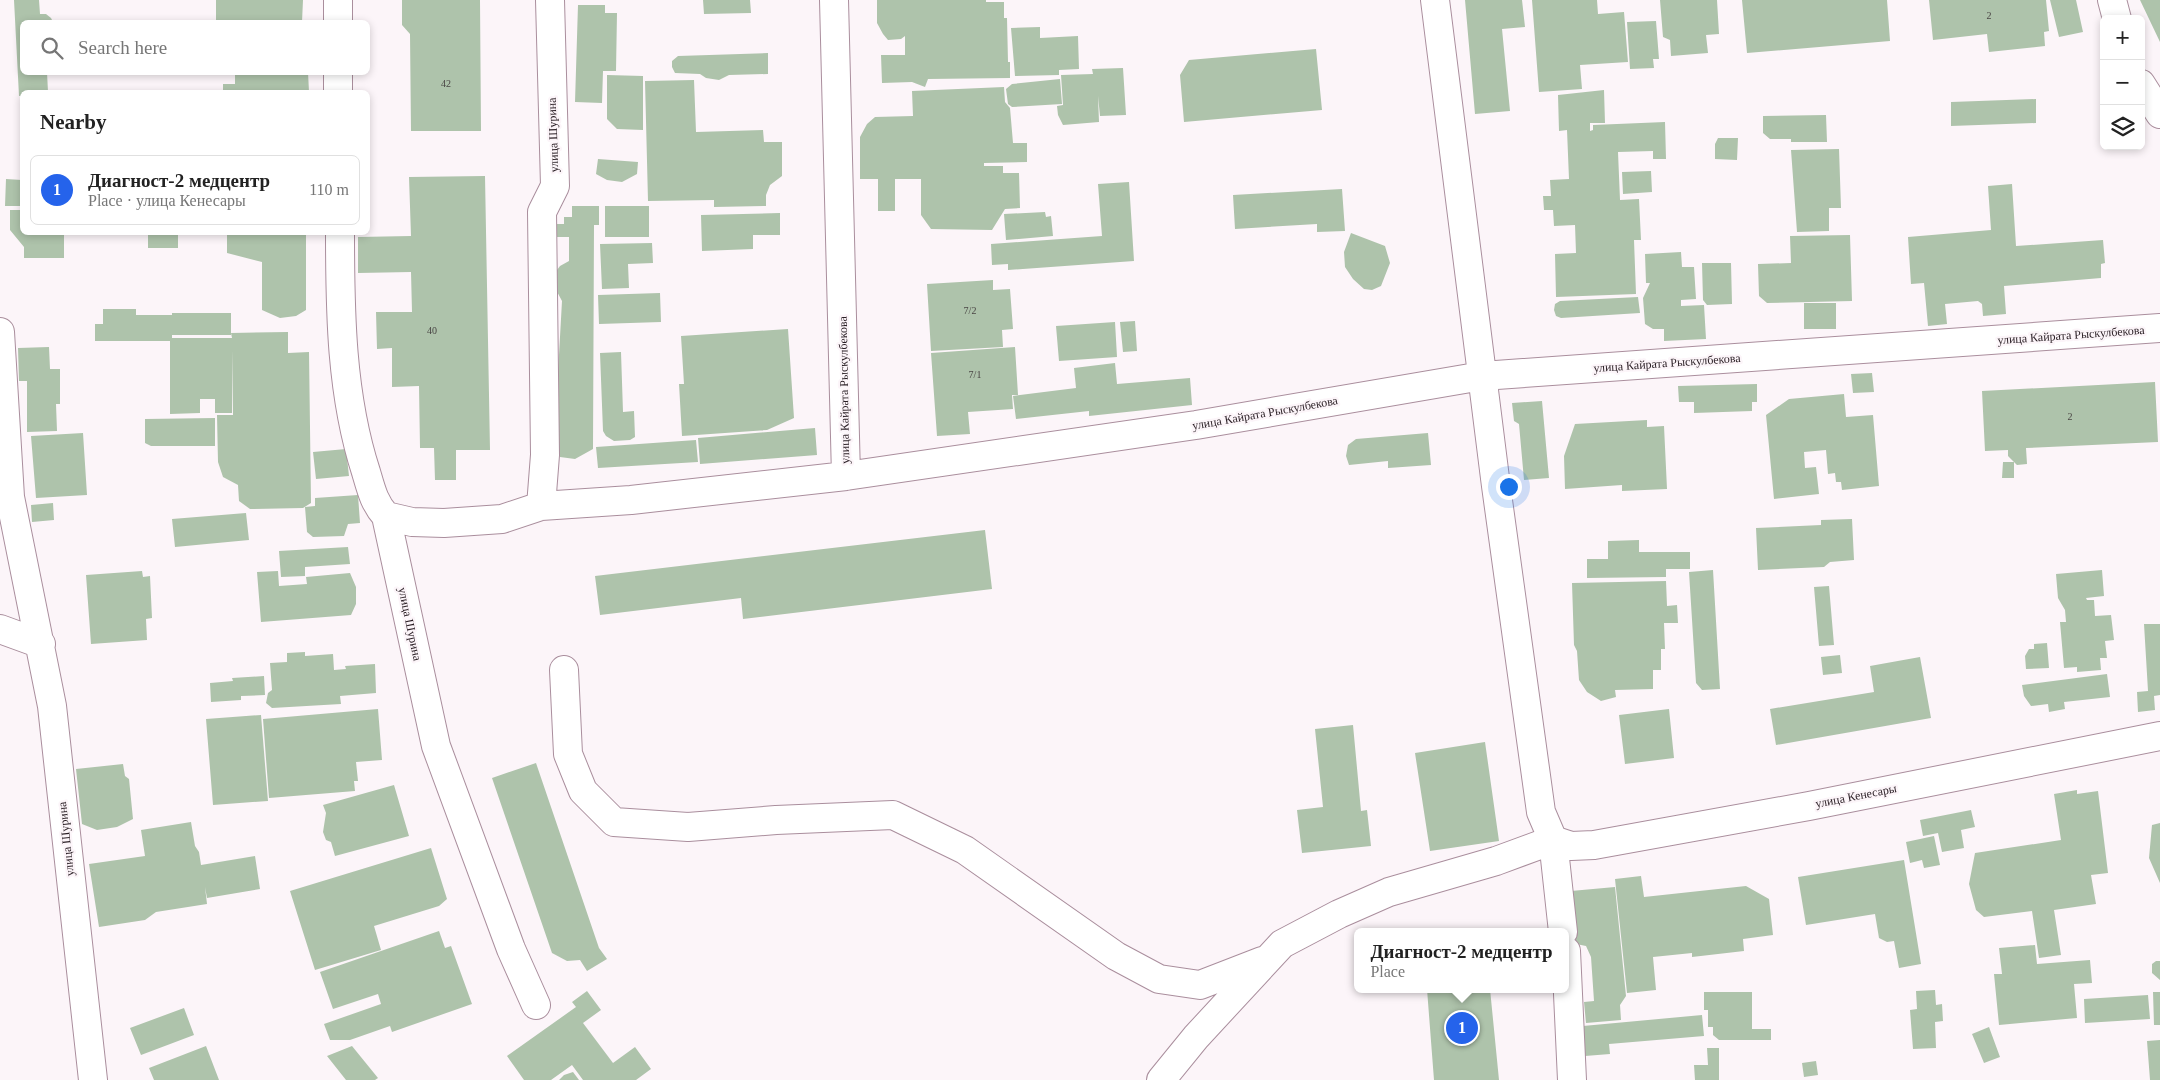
<!DOCTYPE html>
<meta charset="utf-8">
<style>
:root{--surface:#fff;--page:#f2f2f2;--text:#222;--muted:#767676;--line:#e0e0e0;--accent:#2563eb}
body{margin:0;font-family:"Times New Roman",serif;background:var(--page);color:var(--text)}
.controls{position:absolute;right:15px;top:15px;display:grid;overflow:hidden;border-radius:8px;box-shadow:0 2px 8px #0003}
.controls button{width:45px;height:45px;display:grid;place-items:center;padding:0;border:0;border-bottom:1px solid var(--line);background:var(--surface);color:var(--text);font:25px sans-serif}
.you{position:absolute;left:1508px;top:486px;width:18px;height:18px;margin:-12px;border:4px solid #fff;border-radius:50%;background:#1a73e8;box-shadow:0 0 0 8px #1a73e833}
.badge{display:grid;place-items:center;width:32px;height:32px;border-radius:50%;background:var(--accent);color:#fff;font-size:16px;font-weight:700}
.pin{position:absolute;translate:-50% -50%;border:2px solid #fff;box-shadow:0 1px 5px #0006}
.popup{position:absolute;left:1354px;top:928px;width:215px;height:65px;box-sizing:border-box;display:grid;place-content:center;border-radius:8px;background:var(--surface);filter:drop-shadow(0 1px 4px #0005);font-size:16px;white-space:nowrap;color:var(--muted)}
.popup b{font-size:19px;color:var(--text)}
.popup::after{content:'';position:absolute;left:50%;top:100%;margin-left:-10px;border:10px solid transparent;border-top-color:var(--surface)}
.list{margin:0;padding:0;list-style:none}
h2{display:flex;justify-content:space-between;align-items:center;height:65px;margin:0;padding:0 20px;font-size:21px}
h2 small{font-size:16px;font-weight:400;color:var(--muted)}
.list li{display:grid;grid-template-columns:32px 1fr auto;gap:15px;align-items:center;box-sizing:border-box;height:70px;margin:0 10px 10px;padding:0 10px;border:1px solid var(--line);border-radius:8px}
.list b{display:block;font-size:19px;white-space:nowrap}
.list p{margin:0;font-size:16px;white-space:nowrap;color:var(--muted)}
.list em{font-size:16px;font-style:normal;color:var(--muted)}
.icon{flex:none;width:28px;height:28px;fill:none;stroke:currentColor;stroke-width:2;stroke-linecap:round;stroke-linejoin:round}
.map{position:relative;flex:none;width:2160px;height:1080px;overflow:hidden}
.search{position:absolute;background:var(--surface);box-shadow:0 2px 8px #0003;left:20px;top:20px;width:350px;height:55px;display:flex;align-items:center;gap:12px;box-sizing:border-box;padding:0 18px;border-radius:8px;color:var(--muted);font-size:19px}
.panel{position:absolute;background:var(--surface);box-shadow:0 2px 8px #0003;left:20px;top:90px;width:350px;height:145px;border-radius:8px}
.map>svg:first-child{display:block}
.building{fill:#aec3ab}
.lines{fill:none;stroke-linecap:round;stroke-linejoin:round}
.minor-casing{stroke:#aa8e9d;stroke-width:30}
.minor{stroke:#fff;stroke-width:28}
.labels{text-anchor:middle;stroke-width:4.5;stroke-linejoin:round;paint-order:stroke}
.number-label{font-size:10px;fill:#4a4645}
.street-label{font-size:12px;fill:#281d23;stroke:#fcf5f9}
</style>
<div class="map">
<svg width="2160" height="1080" viewBox="0 0 2160 1080">
<rect width="100%" height="100%" fill="#fcf5f9"/>
<path class="building" d="M14,0H39L40,14H46L51,18L53,22H22V72H47L48,92H22V96H19Z
M216,0H303L302,22H216Z
M402,0H480L481,131H411L410,34L402,25Z
M703,0H750L751,13L704,14Z
M877,0H986V2H1004V18H1007L1008,62H1010V78L928,79L925,87L912,82L882,83L881,55H905V36L901,39L888,40L883,34L877,23Z
M1465,0H1522L1525,27L1502,29L1510,111L1475,114Z
M1532,0H1597L1598,14L1624,12L1628,62L1580,65L1582,89L1539,92Z
M1660,0H1717L1719,34L1706,35L1708,53L1671,56L1670,40L1663,37Z
M1742,0H1887L1890,41L1747,53Z
M1929,0H2046L2049,31L2044,32L2045,46L1989,52L1987,34L1933,40Z
M2050,0H2076L2083,32L2059,37Z
M2140,0H2160V42Z
M578,5H605V13H617L616,71H603L602,103L575,102Z
M1656,21L1659,59H1653L1654,68L1630,69L1627,22Z
M1040,27V38L1078,36L1079,69L1059,70V75L1015,76L1011,28Z
M1316,49L1322,110L1184,122L1180,75L1189,60Z
M768,53V74L729,75L719,80L706,78L700,74L675,73L672,67V61L678,56Z
M1123,68L1126,115L1100,116L1098,96L1099,122L1063,125L1058,115L1057,106L1063,105L1061,75L1093,74L1092,69Z
M235,72H308L309,92H223V84H235Z
M607,75L643,76V130L617,129L607,119Z
M1060,79L1062,104L1012,107L1008,104L1006,89L1012,84Z
M694,80L696,132L763,130L764,142H782V176L770,185L766,195V206L714,207V200L648,201L645,81Z
M1004,87L1005,102L1010,108L1013,143H1027V162L984,163V166H1003V173H1019L1020,208L1005,209L992,230L931,229L921,215V179H895V211H878V179H860V137L867,124L875,117L913,116L912,91Z
M1604,90L1605,123H1590V131L1593,130V125L1665,122L1666,159H1653V151L1618,152L1620,200L1639,199L1641,240H1634L1636,294L1556,297L1555,254L1576,253L1575,225L1554,226L1553,210H1544L1543,196H1551L1550,180L1569,179L1567,130L1559,131L1558,95Z
M2036,99V123L1951,126V102Z
M1826,115L1827,142H1791V139H1770L1763,133V116Z
M1718,138H1738L1737,160L1715,159V144Z
M1839,149L1841,208H1829V231L1797,232L1791,150Z
M598,159L638,162L637,174L622,182L607,180L596,174Z
M1651,171L1652,192L1623,194L1622,172Z
M485,176L490,450H456V480H435L434,448H420L419,386L392,387V348L377,349L376,312H412L411,272L358,273V237L411,236L409,177Z
M6,179L22,180V206H5Z
M1129,182L1134,261L1008,270V264L992,265L991,244L1102,236L1098,184Z
M2012,184L2016,246L2103,240L2105,263L2101,264V278L2004,286L2006,314L1983,316L1982,304L1978,301L1945,304L1947,324L1928,326L1924,283L1911,284L1908,237L1991,230L1988,186Z
M1342,189L1345,231L1317,232V224L1235,229L1233,195Z
M572,206H599V225H594L593,449L575,459L560,457L554,444L562,301L554,286V274L560,266L569,261V237H556V224H564V217H572Z
M605,206H649V237H605Z
M10,210H22V232H64V258H24V247L10,230Z
M1045,212L1046,217L1051,216L1053,236L1006,240L1004,214Z
M780,213V235H753V249L702,251L701,215Z
M148,232H178V248H148Z
M227,232H306V310L296,316L280,318L262,310V262L227,253Z
M1351,233L1385,246L1390,263L1381,286L1372,290L1364,289L1353,279L1345,267L1344,252Z
M1850,235L1852,301L1767,303L1759,296L1758,264L1791,263L1790,236Z
M652,243L653,263L628,264L629,288L602,289L600,244Z
M1681,252L1682,267H1694L1696,299L1681,300V306L1704,305L1706,339L1664,341V329H1653L1645,324L1643,298L1650,283H1646L1645,254Z
M1702,263H1731L1732,304L1707,305L1703,300Z
M993,280V290L1010,289L1013,329L1002,330L1003,347L931,351L927,284Z
M660,293L661,322L599,324L598,295Z
M1638,297L1640,313L1561,318L1556,316L1554,310L1555,304L1560,301Z
M1804,303H1836V329H1804Z
M103,309H136V315H172V338H232L231,333L288,332V353L309,352L311,503L303,508L250,509L239,501L238,485L223,477L218,462L217,415H233L232,350V413H215V399H200V413L170,414V341H95V324H103Z
M172,313H231V335H172Z
M1135,321L1137,351L1123,352L1120,322Z
M1115,322L1117,357L1059,361L1056,326Z
M788,329L794,418L767,430L682,436L679,384H684L681,336Z
M49,347L50,369H60V404H56L57,431L27,432V381H19L18,348Z
M1015,347L1018,395H1012L1013,409L968,412L970,434L937,436L931,353Z
M621,352L623,412L634,411L635,437L630,440L614,441L606,436L603,431L600,353Z
M1115,363L1117,384L1190,378L1192,405L1089,416V411L1016,419L1013,396L1076,388L1074,368Z
M1872,373L1874,392L1853,393L1851,374Z
M2155,382L2158,442L2026,448L2027,464L2017,465L2014,462V478H2002L2003,462H2014L2008,456V450L1985,451L1982,391Z
M1757,384V402H1752V411L1694,413V402H1679L1678,386Z
M1844,394L1846,417L1873,415L1879,486L1842,490L1841,482H1836L1835,473L1828,474L1826,450L1804,452L1805,468L1816,467L1819,494L1774,499L1766,415L1789,399Z
M1542,401L1549,478L1524,480L1519,424L1514,421L1512,403Z
M215,418V446H151L145,443V419Z
M1647,420V427L1664,426L1667,489L1622,491V485L1565,489L1564,456L1575,424Z
M815,428L817,455L700,464L698,438Z
M83,433L87,495L36,498L31,436Z
M1428,433L1431,465L1388,468V461L1349,465L1346,456L1348,445L1356,439Z
M696,440L698,462L598,468L596,447Z
M346,449L349,476L316,479L313,452Z
M358,495L360,523L348,524L344,536L313,537L307,532L305,507L315,506V498Z
M53,503L54,520L32,522L31,505Z
M246,513L249,540L175,547L172,519Z
M1852,519L1854,560L1830,562L1824,567L1758,570L1756,528L1821,525V520Z
M985,530L992,589L743,619L741,598L600,615L595,576Z
M1639,540V552H1690V569H1666V577L1587,578V559H1608V541Z
M348,547L350,564L305,567V576L281,577L279,551Z
M1713,570L1720,689L1702,690L1696,683L1689,572Z
M2102,570L2104,596L2086,598L2087,600H2094L2095,616L2111,615L2114,640L2105,641L2107,658H2100L2101,670L2077,672V667L2064,668L2060,622H2066L2065,610L2058,598L2056,574Z
M142,571L143,577L150,576L152,618L146,619L147,640L91,644L86,575Z
M278,571L279,586L307,584L306,577L350,573L356,587V604L351,615L261,622L257,572Z
M1666,581L1667,606L1677,605L1678,623H1664L1665,649H1661V670H1653V689L1615,690L1616,697L1601,701L1587,692L1579,680L1577,651L1574,645L1572,583Z
M1829,586L1834,645L1819,646L1814,587Z
M2144,624H2160V695L2154,696L2155,710L2138,712L2137,692L2148,691Z
M2047,643L2049,668L2026,669L2025,656L2029,649H2034V644Z
M305,652V656L333,654L334,670L346,669L345,666L375,664L376,693L340,696L341,704L272,708L266,703L268,693L272,690L270,663L287,662V653Z
M1840,655L1842,673L1823,675L1821,657Z
M1920,657L1931,718L1776,745L1770,709L1874,692L1870,666Z
M2107,674L2110,697L2064,702L2065,709L2049,712L2048,704L2031,706L2024,696L2022,685Z
M264,676L265,695L241,696V700L211,702L210,683L233,681L232,678Z
M378,709L382,760L356,762L358,781H354L355,791L269,798L263,719Z
M1669,709L1674,758L1625,764L1619,715Z
M261,715L268,801L213,805L206,719Z
M1353,725L1361,811L1367,810L1371,846L1302,853L1297,810L1323,807L1315,729Z
M1485,742L1499,841L1430,851L1415,753Z
M536,763L599,948L607,959L587,971L580,960L567,961L552,953L492,778Z
M123,764L125,776L129,779L133,819L117,827L97,830L82,824L76,769Z
M394,785L409,836L335,856L331,842L326,840L323,832L326,813L323,805Z
M2077,790V794L2098,791L2108,873L2091,875L2096,904L2054,910L2061,955L2039,958L2032,911L1984,917L1976,910L1969,884L1975,853L2061,840L2054,794Z
M1971,810L1975,827L1961,830L1964,848L1942,852L1938,833L1923,836L1920,820Z
M191,822L195,846L199,852L201,865L255,856L260,889L207,898L205,887L207,904L156,912L145,920L99,927L89,864L145,856L141,830Z
M2160,823V883L2149,858L2152,825Z
M1934,836L1940,865L1924,868L1922,860L1910,863L1906,842Z
M431,848L447,899L439,906L374,926L381,950L315,970L290,891Z
M1904,860L1921,964L1899,968L1894,941L1887,942L1879,938L1875,914L1806,925L1798,877Z
M1641,876L1644,897L1746,886L1769,899L1773,935L1743,939L1744,951L1692,957V953L1653,957L1656,990L1627,993L1615,879Z
M1615,887L1626,996L1620,1005L1621,1020L1586,1023L1584,1002L1594,1001L1591,957L1586,946L1576,944L1571,891Z
M439,931L445,948L451,946L472,1004L392,1032L390,1026L350,1040H330L324,1024L381,1004L378,994L333,1009L320,972Z
M2035,945L2037,964L2090,960L2092,983L2074,984L2077,1018L1999,1025L1994,974H2002L1999,948Z
M2156,961H2160V980L2152,973V964Z
M1427,989H1490L1499,1080H1434Z
M1935,990L1936,1005L1942,1004L1943,1021L1935,1022L1936,1048L1913,1049L1910,1010L1917,1009L1916,991Z
M587,991L601,1010L583,1023L613,1063L635,1047L651,1069L636,1080H583L572,1065L551,1080H524L507,1056L576,1007L572,1002Z
M1704,992H1752V1029H1771V1040H1719L1713,1035V1027H1708V1010H1704Z
M2153,992H2160V1025H2154Z
M2148,995L2150,1019L2085,1023L2084,999Z
M184,1008L194,1035L141,1055L130,1028Z
M1702,1015L1704,1036L1609,1044L1610,1054L1585,1056L1583,1026Z
M1989,1027L2000,1057L1984,1063L1972,1034Z
M2160,1040V1080H2150L2147,1041Z
M206,1046L219,1080H154L149,1068Z
M352,1046L378,1078L375,1080H346L327,1056Z
M1707,1048H1719V1080H1695L1694,1065H1708Z
M1816,1061L1818,1075L1804,1077L1802,1063Z
M573,1072L579,1080H559L564,1075Z"/>
<g class="lines">
<defs>
<path id="minor" d="M338,0V22
M834,0L846,476
M1435,0L1496,486L1541,812L1553,840L1563,932
M2112,0L2117,19
M338,72V92
M2141,84L2160,114
M340,232C340,312 341,395 366,472C371,489 374,503 386,516L436,746L511,949L536,1005
M0,332L10,497L52,706L93,1080
M541,506L545,455L542,212L555,186L550,0
M386,516L412,522L444,523L502,519L541,506L631,500L846,476L1196,425L1482,376L2160,328
M0,629L41,644
M564,670L568,754L583,791L614,822L688,827L776,820L893,815L965,850L1116,956L1159,979L1200,985L1262,961
M1566,951L1572,1080
M1161,1080L1196,1037L1282,944L1339,914L1389,892L1496,861L1553,840L1571,846L1594,845L1809,806L2160,736"/>
</defs>
<use href="#minor" class="minor-casing"/>
<use href="#minor" class="minor"/>
</g>
<g class="labels">
<g class="number-label">
<text x="1989" y="19">2</text>
<text x="446" y="87">42</text>
<text x="970" y="314">7/2</text>
<text x="432" y="334">40</text>
<text x="975" y="378">7/1</text>
<text x="2070" y="420">2</text>
</g>
<g class="street-label">
<text transform="translate(553 135) rotate(-92)" y="4">улица Шурина</text>
<text transform="translate(2071 335) rotate(-4)" y="4">улица Кайрата Рыскулбекова</text>
<text transform="translate(1667 363) rotate(-4)" y="4">улица Кайрата Рыскулбекова</text>
<text transform="translate(844 390) rotate(-91)" y="4">улица Кайрата Рыскулбекова</text>
<text transform="translate(1265 413) rotate(-10)" y="4">улица Кайрата Рыскулбекова</text>
<text transform="translate(410 624) rotate(78)" y="4">улица Шурина</text>
<text transform="translate(1856 796) rotate(-11)" y="4">улица Кенесары</text>
<text transform="translate(66 839) rotate(-96)" y="4">улица Шурина</text>
</g>
</g>
</svg>
<div class="controls">
<button>+</button>
<button>−</button>
<button><svg class="icon" aria-label="layers" viewBox="0 0 24 24"><path d="M12 4l9 5-9 5-9-5zM3 14l9 5 9-5"/></svg></button>
</div>
<div class="you"></div>
<div class="pin badge" style="left:1462px;top:1028px">1</div>
<div class="popup"><b>Диагност-2 медцентр</b>Place</div>
<div class="search"><svg class="icon" aria-label="search" viewBox="0 0 24 24"><circle cx="10" cy="10" r="6"/><path d="M15 15l6 6"/></svg>Search here</div>
<section class="panel">
<h2>Nearby<small></small></h2>
<ul class="list">
<li><span class="badge">1</span><div><b>Диагност-2 медцентр</b><p>Place · улица Кенесары</p></div><em>110 m</em></li>
</ul>
</section>
</div>
